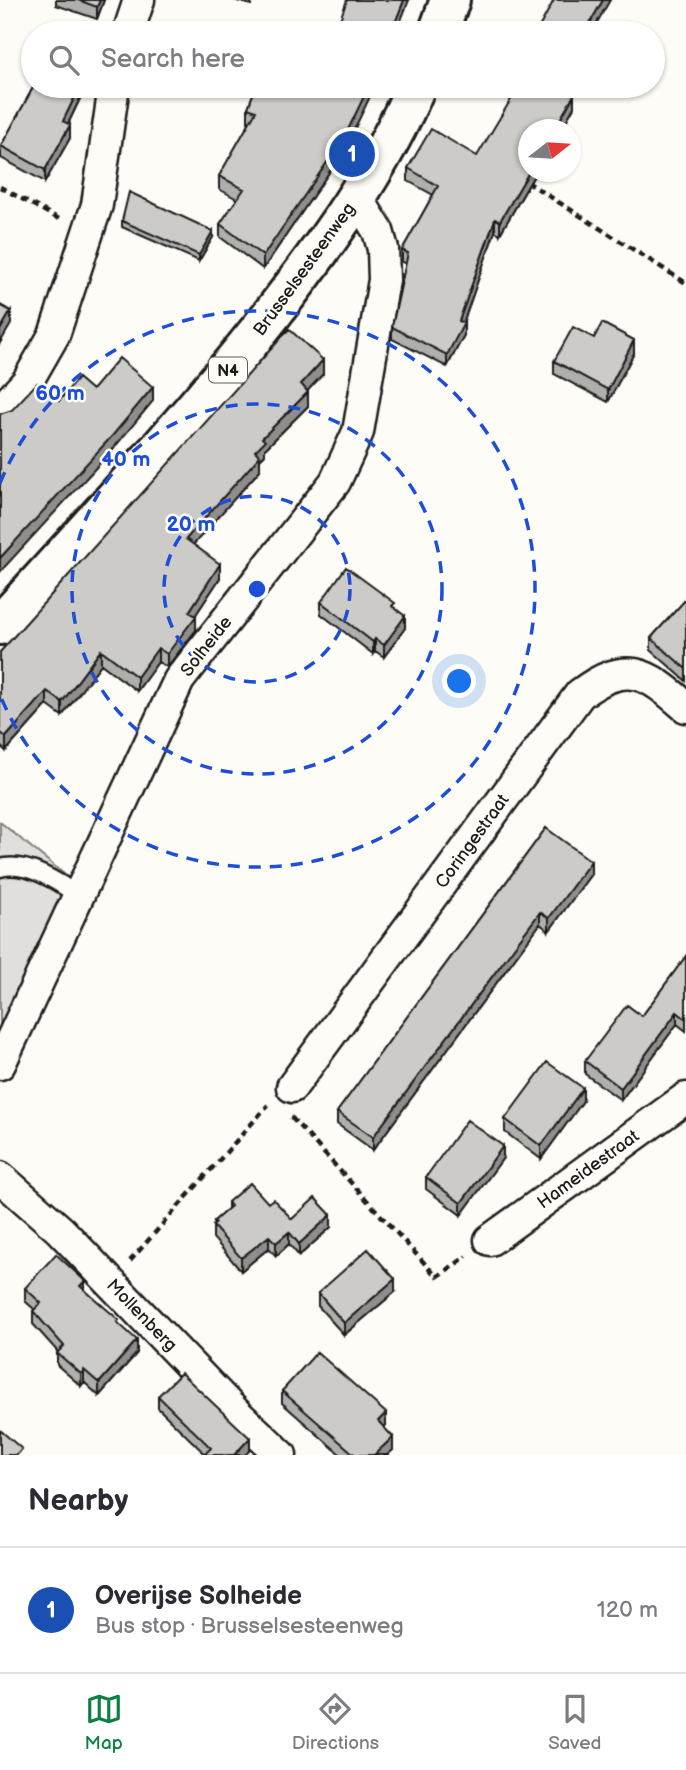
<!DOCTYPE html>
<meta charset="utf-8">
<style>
:root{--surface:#fff;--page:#f2f2f3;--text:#2b2b33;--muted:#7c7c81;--line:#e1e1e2;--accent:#0b8043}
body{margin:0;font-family:"Balsamiq Sans",sans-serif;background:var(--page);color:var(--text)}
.compass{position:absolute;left:518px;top:119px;width:63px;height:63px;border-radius:50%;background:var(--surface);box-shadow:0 2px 5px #0004;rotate:73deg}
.you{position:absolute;left:460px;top:682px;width:24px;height:24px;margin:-18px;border:5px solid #fff;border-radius:50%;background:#1a73e8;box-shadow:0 0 0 10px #1a73e833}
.badge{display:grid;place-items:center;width:46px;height:46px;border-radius:50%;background:var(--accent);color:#fff;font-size:23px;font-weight:700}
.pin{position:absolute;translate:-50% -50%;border:4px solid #fff;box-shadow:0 2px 7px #0006}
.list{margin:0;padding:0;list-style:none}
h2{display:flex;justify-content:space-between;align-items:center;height:91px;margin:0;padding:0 28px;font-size:30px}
h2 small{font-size:23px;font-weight:400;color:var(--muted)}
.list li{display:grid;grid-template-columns:46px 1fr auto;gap:21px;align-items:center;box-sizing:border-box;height:126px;padding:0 28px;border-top:2px solid var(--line)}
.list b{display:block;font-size:26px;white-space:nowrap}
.list p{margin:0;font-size:23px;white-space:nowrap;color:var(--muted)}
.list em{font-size:23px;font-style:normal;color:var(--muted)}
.icon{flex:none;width:38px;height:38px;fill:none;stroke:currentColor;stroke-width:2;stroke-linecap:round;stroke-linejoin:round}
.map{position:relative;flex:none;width:686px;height:1455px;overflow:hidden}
.search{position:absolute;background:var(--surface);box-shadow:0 2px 5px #0004;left:21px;right:21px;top:21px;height:77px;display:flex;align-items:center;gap:18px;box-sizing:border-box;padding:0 24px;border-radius:38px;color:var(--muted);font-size:26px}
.sheet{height:217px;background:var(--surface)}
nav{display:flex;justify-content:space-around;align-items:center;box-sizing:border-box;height:98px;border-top:2px solid var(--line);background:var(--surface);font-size:19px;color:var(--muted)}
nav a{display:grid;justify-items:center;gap:4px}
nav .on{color:var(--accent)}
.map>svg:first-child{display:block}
.green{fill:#e0dfdb;stroke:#7e7e7c;stroke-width:2}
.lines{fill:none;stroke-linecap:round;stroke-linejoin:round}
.lane-casing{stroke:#1c1c1c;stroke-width:21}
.street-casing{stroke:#1c1c1c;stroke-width:35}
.primary-casing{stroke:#1c1c1c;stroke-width:44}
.path{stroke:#1c1c1c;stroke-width:4.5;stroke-dasharray:7 5;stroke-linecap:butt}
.lane{stroke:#fdfcf7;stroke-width:16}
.street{stroke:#fdfcf7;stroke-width:30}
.primary{stroke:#fdfcf7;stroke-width:38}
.wall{fill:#afafac;stroke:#1c1c1c;stroke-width:2}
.shaded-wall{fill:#8f8e8c;stroke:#1c1c1c;stroke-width:2}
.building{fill:#cccbc8;stroke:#1c1c1c;stroke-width:2}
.ring{fill:none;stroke:#1d4ed8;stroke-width:3.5;stroke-dasharray:12 9}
.labels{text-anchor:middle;stroke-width:5;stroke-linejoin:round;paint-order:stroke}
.shield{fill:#fdfcf7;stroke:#605f5e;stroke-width:2}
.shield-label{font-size:16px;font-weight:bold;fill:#1c1c1c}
.street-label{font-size:18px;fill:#1c1c1c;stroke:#fdfcf7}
.centre{fill:#1d4ed8;stroke:#fdfcf7;stroke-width:3.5}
.ring-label{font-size:21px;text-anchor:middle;font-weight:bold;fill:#1d4ed8;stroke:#fdfcf7;stroke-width:5;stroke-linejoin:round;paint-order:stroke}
</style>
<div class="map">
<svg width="686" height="1455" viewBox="0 0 686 1455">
<rect width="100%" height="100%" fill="#fdfcf7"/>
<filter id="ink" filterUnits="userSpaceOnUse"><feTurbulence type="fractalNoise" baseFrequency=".0143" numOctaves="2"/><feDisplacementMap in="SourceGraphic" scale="14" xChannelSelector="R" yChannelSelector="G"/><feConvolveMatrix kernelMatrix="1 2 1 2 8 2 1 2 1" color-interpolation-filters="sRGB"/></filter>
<g filter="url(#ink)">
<path class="green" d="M0,822L69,878L61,894L66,909L0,1043Z"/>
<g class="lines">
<defs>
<path id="lane" d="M0,868C27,861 59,882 80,897"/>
<path id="street" d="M128,33L139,0
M0,411L27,382L54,335L97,205L114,86
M0,1064L179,680L335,482L358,432L384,280L383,249L378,231L357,197
M292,1087L580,694C627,659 646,672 686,707
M0,1177L60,1230L235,1412L281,1455
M490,1240L686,1098"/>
<path id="primary" d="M438,33L450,0
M0,625C93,523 187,422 272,314C327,243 381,169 416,86"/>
</defs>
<use href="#lane" class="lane-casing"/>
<use href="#street" class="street-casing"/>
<use href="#primary" class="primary-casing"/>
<path class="path" d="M527,182L686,283
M0,187L61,220
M291,1117L437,1277L467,1256
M130,1261L268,1105"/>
<use href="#lane" class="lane"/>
<use href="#street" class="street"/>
<use href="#primary" class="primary"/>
</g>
<path class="wall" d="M56,0H104L97,19L56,5Z
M234,0H252L251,5Z
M34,86H86L68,124L70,138L45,182L1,158V146Z
M256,86L345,149L263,269L220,237V224L237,199L219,189V176L250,122H248V108Z
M573,94L574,107L500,234L495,231L463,323L464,335L447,367L392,339V327L406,264L402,262V250L433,195L408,181V168L477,156Z
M122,221L213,237L199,261L122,227Z
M594,338L634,353L608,402L554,374V361Z
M323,374L307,391L308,406L265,449V454L260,459V470L193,544L220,578L195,616L196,630L167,667L158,662L137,691L101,664L62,716L47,705L6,751L0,746V652Z
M686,599V681L651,650V638Z
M321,602L395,608L405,628L384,657L375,651L373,654L321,614Z
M546,828L591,874L549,931L540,924L373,1150L337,1124V1112Z
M686,956V1031L677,1024L621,1100L585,1074V1061L642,1016Z
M583,1101L541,1159L505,1132V1119Z
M503,1158L461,1215L426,1189V1177Z
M228,1202L268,1203L292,1219L331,1227L299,1256L289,1244L276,1256L269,1248L241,1271L213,1238V1226L214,1224V1221L228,1209Z
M25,1288L85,1290L119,1324L137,1353L99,1396L84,1382L81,1386L57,1365V1353L58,1352L33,1324V1311L35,1310L25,1301Z
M395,1292L344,1335L318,1306V1293Z
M282,1391L386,1425L384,1428L393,1450L387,1455H341L282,1403Z
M158,1396L250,1450L205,1454L158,1408Z"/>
<path class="shaded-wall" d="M100,0H104L97,19V7Z
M404,0H409L396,33H391Z
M603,0H610L591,33H584Z
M80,86H86L63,134V121Z
M369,86H375L345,149L263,269V256Z
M571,86H578L568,103V91Z
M574,95V107L561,130H554Z
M70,125V138L45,182V170Z
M529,172H536L500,234V221Z
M495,219V231L462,326L464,323V335L447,367V355Z
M213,231V237L199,261V255Z
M11,311V324L0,343V330Z
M634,340V353L608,402V390Z
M323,360V374L301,398V384Z
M153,387V401L113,449L0,572V558Z
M308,392V406L265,449V454L260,459V470L186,553V539L255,451L262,438Z
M220,564V578L189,625L196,616V630L167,667V654L189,612Z
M405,616V628L384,657V645Z
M375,639V651L373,654V642Z
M158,648V662L137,691V677Z
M101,650V664L62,716V702Z
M47,691V705L6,751V737Z
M591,861V874L549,931V918Z
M540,912V924L373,1150V1137Z
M677,1012V1024L621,1100V1088Z
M583,1088V1101L541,1159V1146Z
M503,1146V1158L461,1215V1203Z
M331,1215V1227L299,1256V1244Z
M289,1232V1244L276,1256V1243Z
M269,1236V1248L241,1271V1258Z
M395,1279V1292L344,1335V1323Z
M85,1281V1293L80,1286Z
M137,1340V1353L99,1396V1383Z
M84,1370V1382L81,1386V1374Z
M386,1413V1425L378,1434V1421Z
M393,1437V1450L387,1455H374Z
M250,1438V1450L245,1455H234Z"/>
<path class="building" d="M78,0H100L97,7Z
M347,0H404L391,33H333L336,27L337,28Z
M554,0H603L584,33H536Z
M34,86H80L63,121L70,125L45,170L1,146Z
M256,86H369L345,136L263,256L220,224L244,189L219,176L256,111L248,108Z
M519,86H571L568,91L574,95L554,130H528L529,172L500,221L495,219L459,321L464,323L447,355L392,327L408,253L402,250L438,186L408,168L431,129L477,156Z
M129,192L213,231L199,255L122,221Z
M0,305L11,311L0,330Z
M602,323L634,340L608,390L554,361L573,327L594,338Z
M289,329L323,360L301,384L308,392L262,438L265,441L255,451L260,456L186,539L220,564L189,612L196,616L167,654L158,648L137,677L101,650L62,702L47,691L6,737L0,732V652Z
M119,358L153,387L113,435L0,558V414L12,410L37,383L59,401L78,378L92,390Z
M346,567L395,603L392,606L405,616L384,645L375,639L373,642L321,602Z
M686,599V669L651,638Z
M546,828L591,861L549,918L540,912L373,1137L337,1112Z
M686,956V1019L677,1012L621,1088L585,1061L627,1005L642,1016Z
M547,1062L583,1088L541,1146L505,1119Z
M467,1120L503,1146L461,1203L426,1177Z
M250,1183L268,1203L273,1199L292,1219L315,1198L331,1215L299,1244L289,1232L276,1243L269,1236L241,1258L213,1226L216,1223L214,1221L231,1206L228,1202Z
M368,1249L395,1279L344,1323L318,1293Z
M56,1254L85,1281L80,1286L119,1320L117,1322L137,1340L99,1383L84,1370L81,1374L57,1353L64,1346L33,1311L41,1303L25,1288Z
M317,1352L386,1413L378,1421L393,1437L374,1455H355L282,1391Z
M181,1373L250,1438L234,1455H204L211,1448L158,1396Z
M0,1430L22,1449L17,1455H0Z"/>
</g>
<g class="ring">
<circle cx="257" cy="589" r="93"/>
<circle cx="257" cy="589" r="185"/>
<path d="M0 483A278 278 0 1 1 0 695"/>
</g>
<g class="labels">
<rect class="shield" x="209" y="357.5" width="38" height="25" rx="5"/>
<g class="shield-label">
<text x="228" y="376">N4</text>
</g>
<g class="street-label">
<text transform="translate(304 269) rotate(-54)" y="6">Brusselsesteenweg</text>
<text transform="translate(206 646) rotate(-52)" y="6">Solheide</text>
<text transform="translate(472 841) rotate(-54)" y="6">Coringestraat</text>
<text transform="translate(588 1169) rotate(-36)" y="6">Hameidestraat</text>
<text transform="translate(142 1315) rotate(46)" y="6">Mollenberg</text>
</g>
</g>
<circle cx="257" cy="589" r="10" class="centre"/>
<g class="ring-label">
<text x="60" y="400">60 m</text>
<text x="126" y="466">40 m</text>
<text x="191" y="531">20 m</text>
</g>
</svg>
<svg class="compass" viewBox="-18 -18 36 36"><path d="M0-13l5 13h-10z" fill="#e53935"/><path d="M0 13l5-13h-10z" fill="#7c7c81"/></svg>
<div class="you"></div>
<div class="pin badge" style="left:352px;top:154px;background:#1a4fb4">1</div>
<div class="search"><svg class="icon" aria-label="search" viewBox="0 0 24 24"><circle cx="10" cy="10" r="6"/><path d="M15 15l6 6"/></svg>Search here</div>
</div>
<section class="sheet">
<h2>Nearby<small></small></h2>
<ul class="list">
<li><span class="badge" style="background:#1a4fb4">1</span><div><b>Overijse Solheide</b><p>Bus stop · Brusselsesteenweg</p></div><em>120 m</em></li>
</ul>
</section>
<nav>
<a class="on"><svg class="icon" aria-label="map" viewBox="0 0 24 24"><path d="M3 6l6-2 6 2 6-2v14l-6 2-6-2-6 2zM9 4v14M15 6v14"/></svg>Map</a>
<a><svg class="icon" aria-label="directions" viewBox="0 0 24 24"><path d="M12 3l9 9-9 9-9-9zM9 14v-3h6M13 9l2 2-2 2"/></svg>Directions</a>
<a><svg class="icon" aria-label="saved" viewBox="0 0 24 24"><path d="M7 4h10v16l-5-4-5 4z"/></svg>Saved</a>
</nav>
